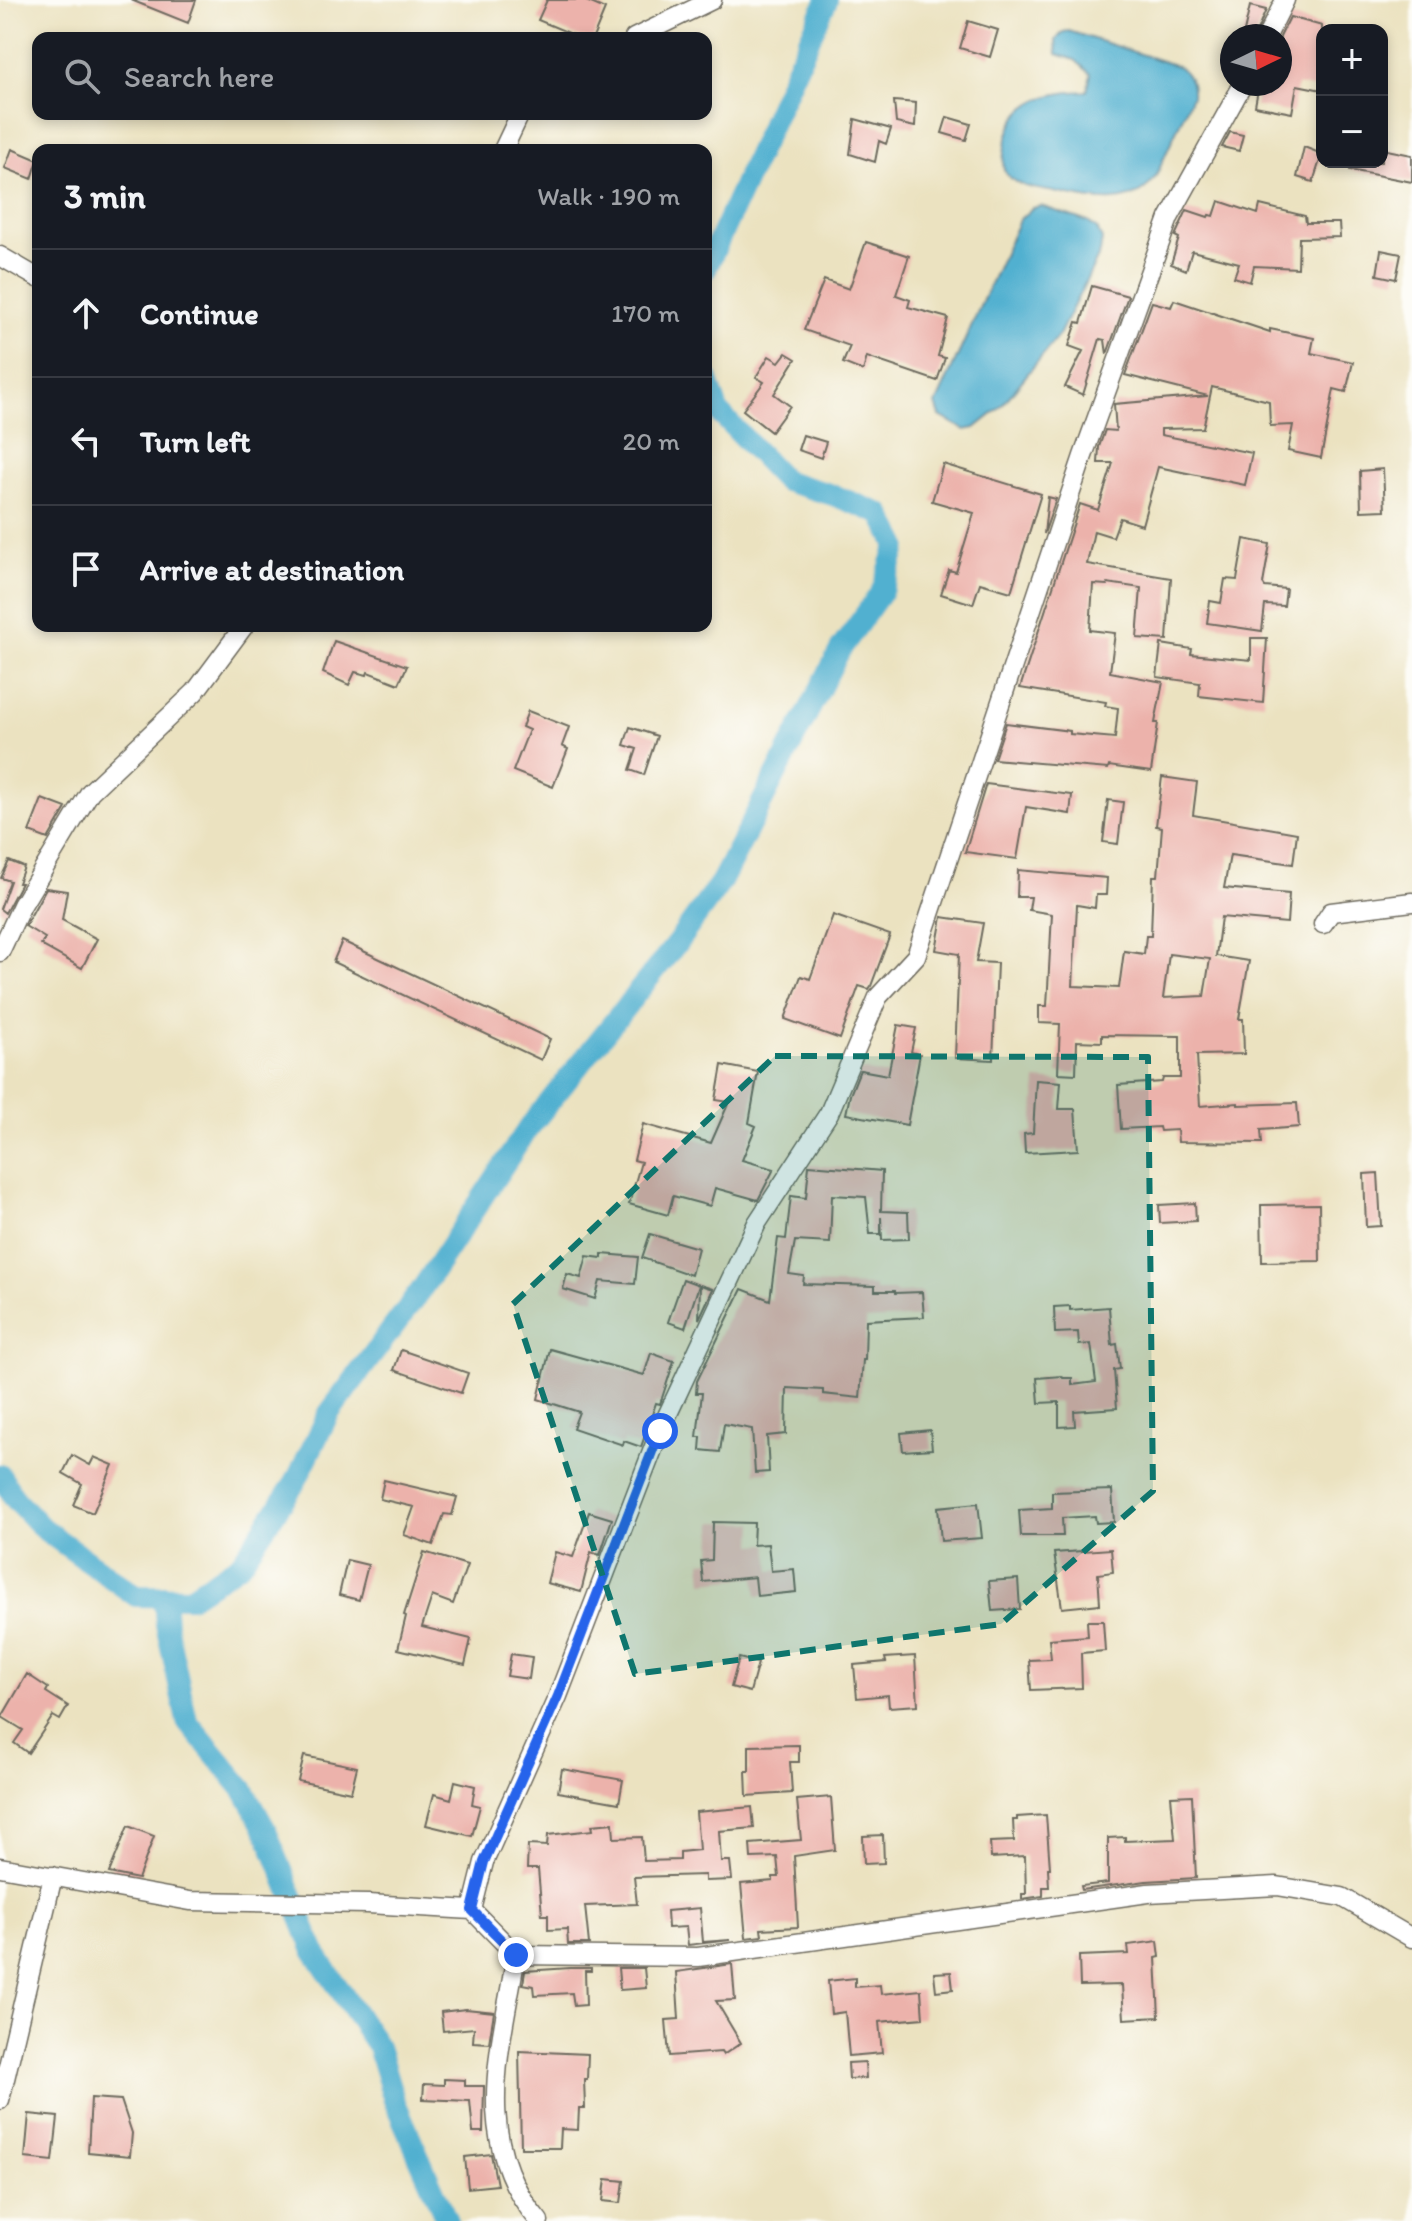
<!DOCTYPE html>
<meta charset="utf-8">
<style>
:root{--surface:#171b24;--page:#242831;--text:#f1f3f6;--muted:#9ea1a6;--line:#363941}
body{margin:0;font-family:Itim,sans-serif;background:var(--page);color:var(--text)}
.controls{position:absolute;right:24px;top:24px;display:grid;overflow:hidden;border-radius:16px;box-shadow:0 4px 12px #0003}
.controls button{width:72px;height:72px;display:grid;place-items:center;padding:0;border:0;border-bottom:2px solid var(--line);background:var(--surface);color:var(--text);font:40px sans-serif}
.compass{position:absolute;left:1220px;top:24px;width:72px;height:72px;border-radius:50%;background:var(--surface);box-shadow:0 4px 12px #0003;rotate:85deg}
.stop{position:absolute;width:24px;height:24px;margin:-18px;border:6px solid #2563eb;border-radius:50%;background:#fff}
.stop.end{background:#2563eb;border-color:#fff;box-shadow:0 2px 8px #0008}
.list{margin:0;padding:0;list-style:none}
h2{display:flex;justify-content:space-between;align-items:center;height:104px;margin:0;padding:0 32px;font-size:34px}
h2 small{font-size:26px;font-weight:400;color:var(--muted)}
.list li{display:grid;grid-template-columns:52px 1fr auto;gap:24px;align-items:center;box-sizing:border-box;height:128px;padding:0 32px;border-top:2px solid var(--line)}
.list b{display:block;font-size:30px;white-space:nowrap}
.list em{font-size:26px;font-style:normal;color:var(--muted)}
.icon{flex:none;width:44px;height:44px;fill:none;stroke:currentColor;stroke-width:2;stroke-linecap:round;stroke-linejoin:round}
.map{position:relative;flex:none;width:1412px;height:2221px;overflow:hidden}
.search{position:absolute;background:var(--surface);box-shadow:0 4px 12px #0003;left:32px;top:32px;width:680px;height:88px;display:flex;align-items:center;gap:20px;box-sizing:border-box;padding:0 28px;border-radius:16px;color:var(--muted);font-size:30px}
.panel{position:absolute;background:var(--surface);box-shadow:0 4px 12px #0003;left:32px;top:144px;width:680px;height:488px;border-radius:16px}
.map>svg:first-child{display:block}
.water{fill:#51b0d0;stroke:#3e6e7e;stroke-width:2}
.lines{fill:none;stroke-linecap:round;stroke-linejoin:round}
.canal{stroke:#51b0d0;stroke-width:22}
.building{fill:#ecb2ab;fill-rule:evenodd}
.minor-casing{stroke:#6e6b5f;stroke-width:21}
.minor{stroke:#fff;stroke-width:18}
.route{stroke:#2563eb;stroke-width:10}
.marked{fill:#0f766e;fill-opacity:0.2;stroke:#0f766e;stroke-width:6;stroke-dasharray:16 10;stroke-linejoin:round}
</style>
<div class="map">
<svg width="1412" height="2221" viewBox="0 0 1412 2221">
<rect width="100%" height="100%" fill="#fdfcf7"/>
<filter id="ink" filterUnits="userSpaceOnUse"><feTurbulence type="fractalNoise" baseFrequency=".0125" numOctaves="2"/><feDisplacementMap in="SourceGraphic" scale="16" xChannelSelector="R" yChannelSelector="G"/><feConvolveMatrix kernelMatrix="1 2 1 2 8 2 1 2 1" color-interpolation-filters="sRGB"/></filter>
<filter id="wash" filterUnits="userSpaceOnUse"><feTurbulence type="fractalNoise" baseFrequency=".006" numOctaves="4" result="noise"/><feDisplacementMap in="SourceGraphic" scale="32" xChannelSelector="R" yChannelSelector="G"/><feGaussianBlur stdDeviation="1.8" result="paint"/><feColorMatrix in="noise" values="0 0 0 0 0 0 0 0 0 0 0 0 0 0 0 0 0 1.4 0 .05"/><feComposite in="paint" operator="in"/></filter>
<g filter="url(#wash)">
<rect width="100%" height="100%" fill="#ebe2c0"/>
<path class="water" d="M1069,31L1177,66C1189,73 1193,83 1192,96L1156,176C1134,212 1088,199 1054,192C1039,189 1020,188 1008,176C1002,170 1003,162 1004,153C1010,103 1042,92 1087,91L1091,74L1075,60L1057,54L1056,40L1063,32Z
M1041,206L1088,222L1097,229L1102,239L1100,253L1059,335L1000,408L975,428L965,430L940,416L936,404L1019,220L1032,208Z"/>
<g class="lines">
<path class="canal" d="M706,269L827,0
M0,1475L15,1499L42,1528L136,1596L190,1597L240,1564L295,1483L329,1413L421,1290L527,1130L677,943L721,882L840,650L882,591L897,545L881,514L833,495L785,481L718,411L706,375
M164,1596L166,1624L187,1721L244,1790L266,1830L314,1951L378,2047L394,2100L447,2221"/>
</g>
<g id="blocks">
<path class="building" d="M131,0H196L188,23Z
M547,0H584L605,9L593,38H581L538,20Z
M1250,6L1266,10L1255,36H1243Z
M1290,17L1322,26V90L1297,85L1292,113L1255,106L1259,84H1280V37Z
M968,21L998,30L990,57L960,48Z
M894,101L916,103L915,127L896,123Z
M947,117L971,124L966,140L942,133Z
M855,119L891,129L886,144L879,141L875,162L850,154Z
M1230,132L1243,135L1239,151L1222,147Z
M1304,147L1322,154L1313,182L1297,177Z
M12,149L38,160L32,179L5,168Z
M1382,149L1412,155V182L1350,170L1351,162H1382Z
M1219,201L1258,214L1260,205L1305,216L1306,223H1339L1340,237L1299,238L1298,268L1254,266L1250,282L1234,277L1239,263L1192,251L1186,270L1171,264L1179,238L1175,236L1187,210L1208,217L1209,215L1214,216Z
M866,242L909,256L896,295L910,300L908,307L948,318L938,356L945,358L937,381L867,357L863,371L843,363L850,346L804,330L824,280L849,289Z
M1381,250L1401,254L1396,279L1377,275Z
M1092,286L1128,296L1107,354L1105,340L1100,339L1083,395L1065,387L1083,351L1069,346L1077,322L1081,323Z
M1174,300L1270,332V329L1314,338L1311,353L1353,362L1346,392L1334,389L1321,458L1288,451L1293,425L1270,426L1269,401L1212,387L1203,428L1161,429V435L1252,453L1245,485L1158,467L1142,525L1120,518L1113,537L1094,531L1087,564L1171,578L1167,640L1137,638L1141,588L1108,583L1107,585L1093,584L1090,630L1115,633L1110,672L1163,682L1155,723H1158L1151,772L1109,766L1108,769L994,759L1006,723L1070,731V734L1115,738L1118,708L1105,706L1106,702L1020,688L1080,504L1098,510L1113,463H1098L1099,447L1105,430L1116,431L1114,404L1208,396L1125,375L1152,302L1171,307Z
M786,353L796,359L774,394L790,406L771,432L743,410L764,382L756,377L769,356L779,362Z
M803,435L826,442L821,458L798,450Z
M943,464L1041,494L1011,592L980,583L973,604L941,594L949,570L956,572L974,513L932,501Z
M1383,469L1385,510L1361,511L1360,471Z
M1048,497L1056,499L1044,534Z
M1244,539L1270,544L1263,584L1265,587L1286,589L1284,606L1265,605L1262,631L1207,623L1210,601L1221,603L1225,579L1237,580Z
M1251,638H1267L1263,703L1199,696L1200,683L1157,677L1161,644L1192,649L1191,654L1251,660Z
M334,641L407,666L399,684L368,672L367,675L355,672L349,685L323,673Z
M528,711L569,727L562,746L568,749L553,787L513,771L529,730L522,727Z
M630,727L657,736L644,775L630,770L637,749L624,745Z
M1162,777L1197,782L1193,815L1297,833L1293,864L1230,855L1224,888L1289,894L1287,923L1221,917L1216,956L1249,961L1239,1019H1243L1244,1054L1197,1055L1200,1106L1238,1103V1105L1297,1103L1299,1127L1261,1130L1262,1143L1178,1142L1177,1130L1160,1131L1159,1127L1121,1129L1118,1085L1162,1082L1163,1078H1180V1036L1102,1035V1042L1077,1041L1076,1074L1058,1073L1060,1024L1039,1023V1006H1047L1052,914L1029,910L1031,897H1017L1018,870L1107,878L1106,895H1096L1095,908L1077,905L1073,986L1119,988L1124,951L1144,954L1146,936H1151L1153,876H1158L1162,827L1156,826ZM1169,954L1210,959L1204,996L1163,998Z
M986,784L1072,795L1070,814L1026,807L1017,859L965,852Z
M42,799L66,808L48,839L29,832Z
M1108,800L1123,802L1118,844L1103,842Z
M9,861L24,867L18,883H21L5,913L0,909L10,881L1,878Z
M46,888L67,891L62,920L97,939L82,968L41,945L45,938L25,926Z
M833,915L890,935L871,986L869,989L859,986L840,1039L785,1019L801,976L810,979Z
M942,917L983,923L976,962L997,963L993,1060L955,1058L959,954L936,950Z
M342,941L550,1039L541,1060L333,962Z
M898,1025L916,1028L911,1052L920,1054L907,1125L846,1114L850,1095L860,1070L888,1075Z
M722,1065L758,1072L749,1123L756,1126L742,1160L774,1169L758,1200L715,1188L710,1206L673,1196L668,1215L629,1204L641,1162L634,1160L643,1124L711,1143L729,1102L716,1100Z
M1036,1080L1061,1082L1059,1109H1075L1078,1150L1025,1153L1024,1134L1033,1133Z
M809,1165L882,1171L881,1211L908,1212L909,1239L882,1240L881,1217V1234H870L866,1197L832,1195L830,1243L795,1241L789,1274L804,1276L803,1284L875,1286V1291H895V1293L922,1292L924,1317L866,1320L865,1360H863L860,1398L823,1394V1390L787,1388L786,1434L767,1436L769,1472L755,1473L752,1429L724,1424L720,1452L700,1450L701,1437H697L702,1393H696L697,1381L742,1289L770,1300L778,1238L786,1239L791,1196L806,1198Z
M1378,1173L1381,1226L1366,1227L1364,1174Z
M1195,1203L1196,1221L1160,1223L1159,1205Z
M1319,1204L1320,1261L1262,1262L1261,1205Z
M650,1234L698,1248L691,1275L642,1258Z
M602,1254L638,1257L635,1284L600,1281L595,1299L563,1289L567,1274L581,1278L587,1256L602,1258Z
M683,1279L699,1285L685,1328L668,1322Z
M700,1285L713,1289L699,1319Z
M1070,1306V1310L1109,1307L1112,1345L1117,1344L1120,1369L1114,1370L1117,1408L1074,1411L1075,1426L1059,1427V1402L1039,1403L1037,1378L1062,1376L1063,1378H1072V1385L1096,1382L1091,1344L1079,1345L1078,1332L1055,1333L1054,1307Z
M550,1349L644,1375L651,1353L674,1361L662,1398L660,1404L656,1403L641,1447L624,1441L623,1445L573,1428L579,1412L538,1399Z
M401,1350L468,1373L461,1393L394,1370Z
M930,1430L932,1449L903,1451L901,1433Z
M72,1455L90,1465L94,1457L113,1465L93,1513L73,1505L82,1484L63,1473Z
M384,1480L457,1497L452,1515L444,1514L433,1545L404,1535L414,1507L380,1499Z
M1112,1490L1114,1522L1096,1523L1095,1516L1062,1518L1063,1536H1021L1019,1510L1052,1508V1492Z
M978,1503L982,1538L941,1541L938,1507Z
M589,1512L612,1519L600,1555L591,1552L581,1592L547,1583L555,1552L573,1557Z
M713,1522L754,1523L753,1545L768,1544L771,1571L794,1569L796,1592L757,1596L755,1577L703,1582L701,1561L712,1560Z
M1111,1549L1113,1572L1098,1574L1100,1604L1062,1608L1054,1553Z
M424,1552L467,1565L453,1604L432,1596L422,1627L471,1639L465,1665L398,1649L406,1616L404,1615Z
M347,1560L368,1565L359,1600L339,1595Z
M1018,1579L1020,1609L992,1611L989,1581Z
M1087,1621H1103L1105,1651L1081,1653L1082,1688L1031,1690L1029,1660L1051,1659L1049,1639L1088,1636Z
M511,1654L532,1657L529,1679L507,1676Z
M915,1656L918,1705L889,1707L888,1695L857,1698L854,1665L886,1662L885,1658Z
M739,1658L758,1663L750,1692L731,1687Z
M27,1674L48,1688L46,1692L68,1706L60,1720L53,1716L28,1753L14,1743L23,1730L2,1717Z
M799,1745V1762H790L792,1793L747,1796L746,1771H749V1746Z
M304,1756L357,1767L351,1792L298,1781Z
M562,1769L623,1780L619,1803L558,1792Z
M455,1781L475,1786L472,1804L480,1806L472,1836L426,1825L434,1794L451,1799Z
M1192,1795L1196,1878L1146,1881L1082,1890L1081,1886L1108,1883V1838L1125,1837V1841L1175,1839L1171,1796Z
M831,1797L835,1850L794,1856L798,1927L761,1929L762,1936L746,1938L741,1884L773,1881V1877H779L777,1857L751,1858L750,1844L801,1840L797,1800Z
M752,1807L754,1828L719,1831L721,1861H730L732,1880L705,1881V1875L634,1877L637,1904L585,1906L589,1944H568L567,1929L548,1930V1915H542L538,1869H527L528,1845L547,1846L548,1835L593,1830L592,1825L613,1823L614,1838L642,1837L644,1861L680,1860V1852L699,1850L696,1812Z
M1046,1815L1050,1868H1048L1049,1887H1043V1896L1022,1899V1894H1026L1025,1856L991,1858L990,1842L1014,1841L1013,1820H1017V1817Z
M128,1826L154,1836L138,1879L109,1873Z
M883,1835L884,1863L864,1864L863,1836Z
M700,1908L703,1942L730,1940L688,1945L686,1927L668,1928L667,1911Z
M1158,1941L1160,1957L1156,1958L1159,2017L1124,2019L1122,1985L1080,1986L1079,1956L1129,1954L1128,1945Z
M732,1964L735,2000L716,2001L741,2043L723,2055L721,2052L669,2056L666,2020L679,2019L676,1972Z
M570,1968H591V1971H585L586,2005L574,2006L572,1993L535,1995L534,1986L523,1984L525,1971Z
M618,1968H644L646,1988L620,1990Z
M951,1972L953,1989L936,1991L934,1973Z
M855,1978V1987L880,1985L881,1994L921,1990L923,2018L879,2022L882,2053L849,2056L845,2012L831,2014L828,1981Z
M466,2009L494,2012L489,2043L473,2042L474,2028L443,2031L441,2012Z
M519,2051L588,2054L587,2079H584L585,2108H579L578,2130L561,2129L560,2148H521Z
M865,2062L866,2078L849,2079L848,2063Z
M444,2079L465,2080V2086H484L483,2132H473L470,2101L423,2099L424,2084L444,2085Z
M91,2098L121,2100L132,2133L130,2156L88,2152Z
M29,2114L58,2117L53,2161L25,2158Z
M491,2154L497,2185L468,2188L465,2157Z
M606,2179L624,2181L621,2203L603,2201Z"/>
</g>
</g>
<g filter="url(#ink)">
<use href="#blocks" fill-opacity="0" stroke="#6e6b5f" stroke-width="2"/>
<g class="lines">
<defs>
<path id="minor" d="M1267,36L1285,0
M634,38L712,0
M1243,84L1169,218L1083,456L916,956L878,997L829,1113L757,1223L660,1431L558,1696L484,1862L472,1910L516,1955L698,1957L1148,1893L1277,1886L1342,1897L1412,1938
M503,150L520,114
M0,256L38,278
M1323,924L1331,912L1412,902
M0,952L22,905L90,792L195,692L244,626
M0,1867L190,1901L368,1904L472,1910
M516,1955C501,2049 470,2141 539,2221
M0,2100L53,1876"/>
</defs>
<use href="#minor" class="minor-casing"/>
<use href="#minor" class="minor"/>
</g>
</g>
<g class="lines" filter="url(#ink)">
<path class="route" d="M516,1955L472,1910L484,1862L558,1696L660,1431"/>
</g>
<path class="marked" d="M775,1056L1148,1057L1153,1491L1001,1624L635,1674L513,1304Z"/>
</svg>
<div class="controls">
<button>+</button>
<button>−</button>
</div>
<svg class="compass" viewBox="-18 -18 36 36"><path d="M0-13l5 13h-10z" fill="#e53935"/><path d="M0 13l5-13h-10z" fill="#9ea1a6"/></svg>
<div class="stop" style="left:660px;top:1431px"></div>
<div class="stop end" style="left:516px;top:1955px"></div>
<div class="search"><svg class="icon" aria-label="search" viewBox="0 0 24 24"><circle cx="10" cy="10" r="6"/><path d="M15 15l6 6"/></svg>Search here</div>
<section class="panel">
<h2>3 min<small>Walk · 190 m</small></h2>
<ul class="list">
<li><svg class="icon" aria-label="ahead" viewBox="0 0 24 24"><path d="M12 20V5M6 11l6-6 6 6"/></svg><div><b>Continue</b></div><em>170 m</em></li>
<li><svg class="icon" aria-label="left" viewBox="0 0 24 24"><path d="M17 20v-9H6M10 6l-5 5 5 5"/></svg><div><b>Turn left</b></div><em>20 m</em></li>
<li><svg class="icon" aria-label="arrive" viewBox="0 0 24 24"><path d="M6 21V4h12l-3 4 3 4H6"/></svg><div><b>Arrive at destination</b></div></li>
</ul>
</section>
</div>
